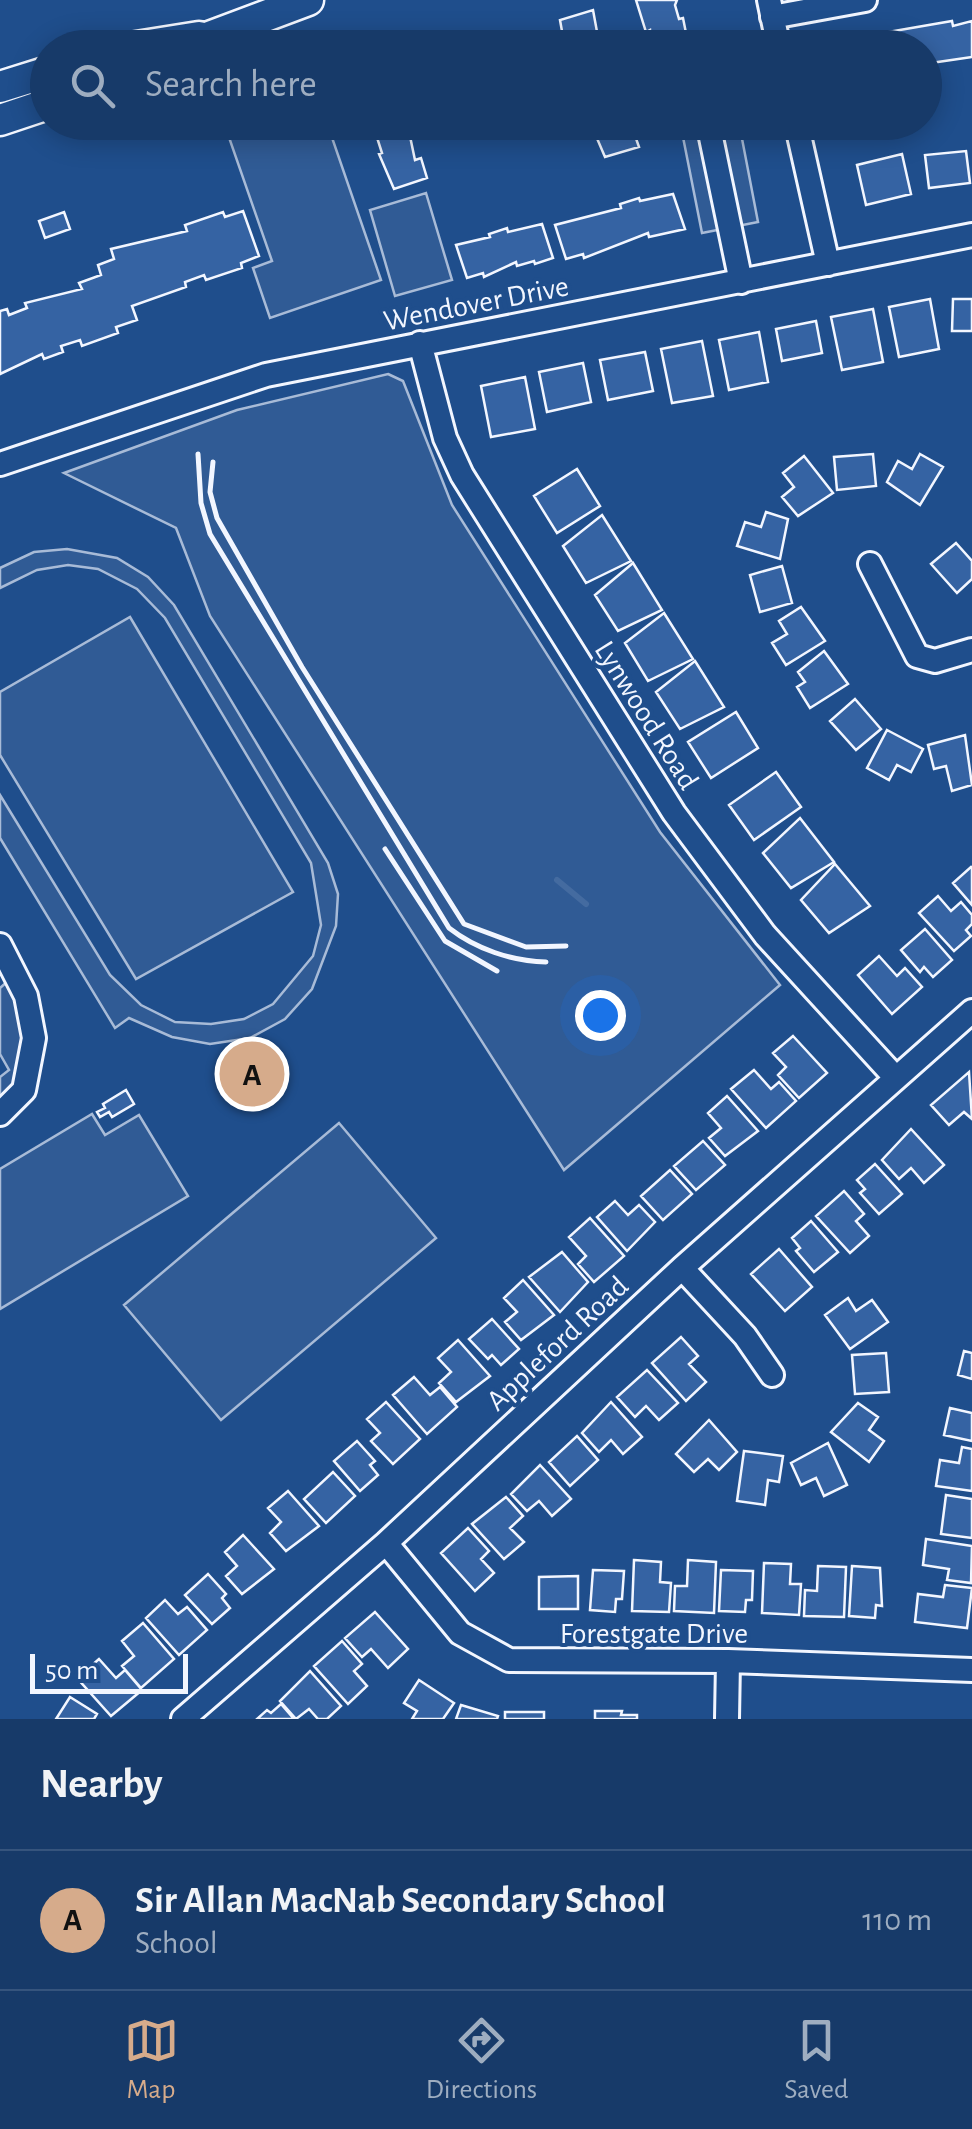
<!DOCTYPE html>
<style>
:root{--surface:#173a69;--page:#244571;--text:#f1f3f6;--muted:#9eadc0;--line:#36547d;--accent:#d6ab8b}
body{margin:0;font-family:"Alegreya Sans",sans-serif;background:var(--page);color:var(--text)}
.scale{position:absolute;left:30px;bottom:25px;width:158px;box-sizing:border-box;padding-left:10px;border:5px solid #f2f6ff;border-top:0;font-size:28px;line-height:35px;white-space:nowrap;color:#f2f6ff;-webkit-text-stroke:8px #1f4e8c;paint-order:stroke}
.you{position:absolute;left:600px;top:1015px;width:35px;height:35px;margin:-25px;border:8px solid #fff;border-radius:50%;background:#1a73e8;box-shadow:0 0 0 15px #1a73e833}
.badge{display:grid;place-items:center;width:65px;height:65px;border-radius:50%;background:var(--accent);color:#111;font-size:32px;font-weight:700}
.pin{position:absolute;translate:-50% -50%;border:5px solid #fff;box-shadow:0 2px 10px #0006}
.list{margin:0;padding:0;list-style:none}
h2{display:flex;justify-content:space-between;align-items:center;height:130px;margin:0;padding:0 40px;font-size:42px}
h2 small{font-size:32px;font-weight:400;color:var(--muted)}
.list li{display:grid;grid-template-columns:65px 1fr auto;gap:30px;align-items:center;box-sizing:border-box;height:140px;padding:0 40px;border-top:2px solid var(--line)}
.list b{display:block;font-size:38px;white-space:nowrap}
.list p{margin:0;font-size:32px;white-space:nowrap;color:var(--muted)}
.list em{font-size:32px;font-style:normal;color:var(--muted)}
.icon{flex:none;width:55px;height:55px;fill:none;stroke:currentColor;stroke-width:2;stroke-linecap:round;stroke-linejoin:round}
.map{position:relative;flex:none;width:972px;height:1719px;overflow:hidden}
.search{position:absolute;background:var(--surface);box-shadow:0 5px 25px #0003;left:30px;right:30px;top:30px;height:110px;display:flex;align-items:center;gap:25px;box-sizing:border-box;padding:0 35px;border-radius:55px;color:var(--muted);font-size:38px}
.sheet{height:270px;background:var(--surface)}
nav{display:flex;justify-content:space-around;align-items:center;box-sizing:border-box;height:140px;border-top:2px solid var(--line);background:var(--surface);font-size:28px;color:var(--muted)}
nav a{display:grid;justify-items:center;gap:5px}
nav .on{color:var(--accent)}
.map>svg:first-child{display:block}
.built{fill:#305b95;stroke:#a8bbd7;stroke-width:2.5}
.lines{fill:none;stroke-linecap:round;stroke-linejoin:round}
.stream{stroke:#446ba0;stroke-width:6}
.building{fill:#3563a3;stroke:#f2f6ff;stroke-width:2.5}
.minor-casing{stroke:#f2f6ff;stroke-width:28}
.major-casing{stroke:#f2f6ff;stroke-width:35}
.minor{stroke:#1f4e8c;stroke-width:22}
.major{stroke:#1f4e8c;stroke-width:30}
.wall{stroke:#f2f6ff;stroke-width:5}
.labels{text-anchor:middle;stroke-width:8;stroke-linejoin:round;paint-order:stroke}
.street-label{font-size:30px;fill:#f2f6ff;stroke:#1f4e8c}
</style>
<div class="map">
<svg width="972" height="1719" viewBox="0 0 972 1719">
<rect width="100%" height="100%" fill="#1f4e8c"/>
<path class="built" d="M224,123H327L381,280L270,318L253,268L272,261Z
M705,123H739L758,222L702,233L681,127Z
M426,193L452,280L395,296L370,210Z
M388,374L403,381L452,505L660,832L780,985L564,1170L210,616L176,528L64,473L237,410Z
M67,549L117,558L148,577L174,605L328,863L338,894L336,926L312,989L285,1019L250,1038L210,1044L172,1037L129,1018L115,1028L0,838V795L110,975L141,1005L175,1022L211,1024L244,1019L273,1004L313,956L321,925L311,863L165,618L137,589L98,569L68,565L37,570L0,588V568L34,552Z
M130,617L293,892L136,979L0,755V692Z
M15,975L26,996L24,1090L0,1114V1077L9,1070L0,1054V988Z
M92,1114L105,1135L139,1115L188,1196L0,1309V1169Z
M339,1123L436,1238L221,1420L124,1305Z"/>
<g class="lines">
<path class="stream" d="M557,880L586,904"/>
</g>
<path class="building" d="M636,0H677L675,5L679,19L683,18L689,48H651L650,30L646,32Z
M593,10L600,48H565L560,20Z
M952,21L953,26L972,21V57L924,64V48H843L842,40Z
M372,122H407L415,160L421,158L427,178L394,189L379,154L382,153Z
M590,122H624L626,129L632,127L639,147L605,157Z
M966,151L970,183L929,188L925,155Z
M902,154L911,194L866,205L857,165Z
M673,194L685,229L649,237L648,233L584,258L583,254L566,259L555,225L621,208L620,204L639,198L640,201Z
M243,211L259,256L241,263L242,268L206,280L204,275L185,282L186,287L132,306L137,320L116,327L118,333L82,346L80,340L61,346L63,352L44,359L42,354L0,374V311L7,309L9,315L27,308L25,303L82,289L79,283L101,275L98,265L114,259L111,249L187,231L185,225L223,212L225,217Z
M64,212L70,229L45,238L39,221Z
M542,224L553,258L535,264L534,261L517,266L516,262L484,277L483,273L467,278L456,245L490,237L489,234L507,228L508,232Z
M930,299L939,349L899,357L889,307Z
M953,299H972V331H952Z
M873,309L883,362L842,370L831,317Z
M816,321L822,353L782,361L776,329Z
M759,332L768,382L729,390L719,340Z
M702,341L713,396L672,403L661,349Z
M645,352L653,391L608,400L600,360Z
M583,363L591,402L547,412L539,372Z
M525,377L535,429L491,437L481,386Z
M873,454L876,486L837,490L834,457Z
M920,454L943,467L920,505L887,482L898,461L912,469Z
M804,456L833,493L798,516L782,497L794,487L783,473Z
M577,469L600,506L557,533L534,496Z
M766,512L788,519L780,559L737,546L745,522L761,527Z
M602,515L631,561L586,583L563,546Z
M956,543L972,561V579L957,593L931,564Z
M633,563L662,610L618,631L595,595Z
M782,566L792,603L760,612L750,575Z
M801,607L825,641L786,665L772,643L787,634L779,621Z
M664,613L693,659L648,681L625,643Z
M824,651L848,684L810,708L797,687L805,682L798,672Z
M695,661L724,707L680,729L656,692Z
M855,699L881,729L856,750L830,721Z
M736,712L758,748L711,778L688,742Z
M887,730L923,749L911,772L897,765L889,780L867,768Z
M965,735L972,785L952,791L946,766L934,769L928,745Z
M776,772L801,807L754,840L729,805Z
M800,818L834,862L791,888L763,853Z
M835,864L870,906L829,933L801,900Z
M971,867L972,868V905L953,883Z
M938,896L951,911L961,902L972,915V924L966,930L971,936L954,951L919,913Z
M925,929L952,960L933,977L924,967L920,972L901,950Z
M879,956L897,976L905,968L922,987L892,1014L858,975Z
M793,1036L827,1073L799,1098L778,1075L786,1067L773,1053Z
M754,1070L771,1089L779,1082L796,1101L766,1128L731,1089Z
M969,1072L972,1119L964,1112L949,1125L931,1105Z
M126,1090L134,1104L112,1117L109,1112L100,1117L97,1112L105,1108L103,1104Z
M727,1096L758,1131L725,1156L709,1138L721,1128L708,1113Z
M911,1129L944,1165L924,1183L911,1168L899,1179L882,1160Z
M703,1141L725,1165L696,1190L674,1166Z
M875,1164L902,1194L879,1214L860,1193L865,1189L857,1180Z
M670,1170L692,1194L663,1220L641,1196Z
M844,1191L864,1214L856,1221L869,1236L850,1253L816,1216Z
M615,1201L628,1215L639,1205L655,1222L627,1251L597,1217Z
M590,1218L624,1256L594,1282L578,1264L586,1256L569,1237Z
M811,1221L838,1252L814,1272L796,1251L800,1248L792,1238Z
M779,1249L812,1287L785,1311L751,1274Z
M562,1252L588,1282L560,1312L529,1277Z
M523,1280L554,1315L521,1340L505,1322L517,1312L504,1298Z
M848,1298L856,1311L872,1300L888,1322L850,1349L825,1315Z
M492,1319L519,1349L501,1365L492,1355L488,1359L469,1339Z
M681,1337L698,1356L689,1364L706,1382L686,1401L652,1363Z
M458,1340L490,1376L456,1402L439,1383L451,1372L438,1358Z
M964,1351L972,1353V1379L958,1375Z
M886,1353L889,1392L855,1394L852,1355Z
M647,1370L678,1403L659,1420L646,1406L635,1417L617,1397Z
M414,1377L430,1395L440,1387L457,1407L427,1434L393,1395Z
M386,1402L420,1439L393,1464L371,1441L380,1433L367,1419Z
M611,1402L642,1437L623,1454L611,1440L599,1452L582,1433Z
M858,1403L878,1417L869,1430L884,1441L869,1462L831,1432Z
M950,1408L972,1413V1441L944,1435Z
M709,1420L737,1452L719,1470L708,1459L694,1472L676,1454Z
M577,1436L598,1460L570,1486L549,1462Z
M357,1441L375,1461L370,1465L378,1475L360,1491L334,1461Z
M828,1443L847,1485L824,1496L816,1478L801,1485L791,1463Z
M962,1447L972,1449V1491L936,1486L940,1460L959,1463Z
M744,1451L783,1456L779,1482L768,1480L765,1505L737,1501Z
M540,1465L571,1499L552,1516L539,1501L527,1511L511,1494Z
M333,1472L355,1496L326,1523L304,1499Z
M288,1491L319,1526L286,1551L270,1533L281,1522L268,1508Z
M946,1495L972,1499V1538L941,1534Z
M506,1497L523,1516L510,1528L524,1542L504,1559L472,1524Z
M468,1528L489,1551L481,1559L494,1573L475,1591L441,1553Z
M243,1535L274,1569L242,1594L226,1576L237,1566L225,1552Z
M926,1539L972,1546L971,1583L947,1580L949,1569L923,1565Z
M634,1560L661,1562L660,1582L671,1583L669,1612L632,1611Z
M688,1560L716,1562L714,1613L674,1611L675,1586H687Z
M764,1563L791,1564L790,1584H801L799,1615L762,1613Z
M818,1566L846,1567L844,1617L804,1616L805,1590L817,1591Z
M852,1566L880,1568L882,1606L876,1605L875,1618L849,1616Z
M593,1570L624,1571L622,1599H616L615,1612L590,1610Z
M721,1570L753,1571L752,1600H746L745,1612L719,1611Z
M208,1574L226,1594L222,1598L230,1608L212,1624L185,1595Z
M578,1576V1609H539V1577Z
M945,1585L972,1588L967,1628L915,1622L918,1594L943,1597Z
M165,1600L178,1614L187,1607L207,1630L179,1655L146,1618Z
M375,1612L408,1649L388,1668L371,1649L362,1657L345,1638Z
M143,1623L174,1659L141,1688L122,1666L134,1656L122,1641Z
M342,1641L362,1664L354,1671L367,1686L348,1704L314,1666Z
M99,1659L116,1678L125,1670L142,1690L111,1716L77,1678Z
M310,1671L341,1706L327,1719H318L309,1709L296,1719L280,1701Z
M419,1680L454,1703L443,1719H412L417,1711L404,1703Z
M70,1697L97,1714L94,1719H56Z
M281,1704L294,1719H257L267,1710L271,1713Z
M461,1705L498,1716L497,1719H456Z
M595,1711H622L621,1715H637V1719H595Z
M505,1712H544V1719H505Z"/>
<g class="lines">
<defs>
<path id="minor" d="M769,0L779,48
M772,17L865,0
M796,122L828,264
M709,128L741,282
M420,343L445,438L462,475L674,813L765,935L894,1076
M0,464L266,375L972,235
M870,564L917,656L935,661L972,650
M0,945L26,996L34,1038L24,1090L0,1114
M682,1268L745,1336L772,1375
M386,1543L460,1633L509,1660L728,1661L972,1670
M183,1719L386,1543L682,1268L972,1011
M727,1719L728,1661"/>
<path id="major" d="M130,48L199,37
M180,48L308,0
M0,87L48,72
M0,120L48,104"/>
</defs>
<use href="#minor" class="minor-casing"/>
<use href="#major" class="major-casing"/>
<use href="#minor" class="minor"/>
<use href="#major" class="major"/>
<path class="wall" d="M198,454L201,503L210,534L449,928C476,949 511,961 546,962
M213,462L210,492L217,518L302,667L464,924L526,947L566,946
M385,849L445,941L497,971"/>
</g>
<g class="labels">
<g class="street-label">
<text transform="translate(476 303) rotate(-11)" y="10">Wendover Drive</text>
<text transform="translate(647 715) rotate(58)" y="10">Lynwood Road</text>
<text transform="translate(557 1343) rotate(-43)" y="10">Appleford Road</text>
<text x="654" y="1643">Forestgate Drive</text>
</g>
</g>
</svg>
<div class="scale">50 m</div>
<div class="you"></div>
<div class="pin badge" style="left:252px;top:1074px">A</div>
<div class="search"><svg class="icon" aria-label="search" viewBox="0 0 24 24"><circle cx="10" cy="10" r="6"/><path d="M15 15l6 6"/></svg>Search here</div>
</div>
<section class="sheet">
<h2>Nearby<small></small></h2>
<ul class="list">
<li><span class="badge">A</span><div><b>Sir Allan MacNab Secondary School</b><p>School</p></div><em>110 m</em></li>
</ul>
</section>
<nav>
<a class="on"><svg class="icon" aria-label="map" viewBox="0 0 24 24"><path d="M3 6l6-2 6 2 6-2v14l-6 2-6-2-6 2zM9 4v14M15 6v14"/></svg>Map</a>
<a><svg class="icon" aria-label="directions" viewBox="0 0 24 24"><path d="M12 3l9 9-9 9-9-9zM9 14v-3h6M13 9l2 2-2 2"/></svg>Directions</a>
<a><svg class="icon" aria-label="saved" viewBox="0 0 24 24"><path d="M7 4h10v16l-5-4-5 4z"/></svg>Saved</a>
</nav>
